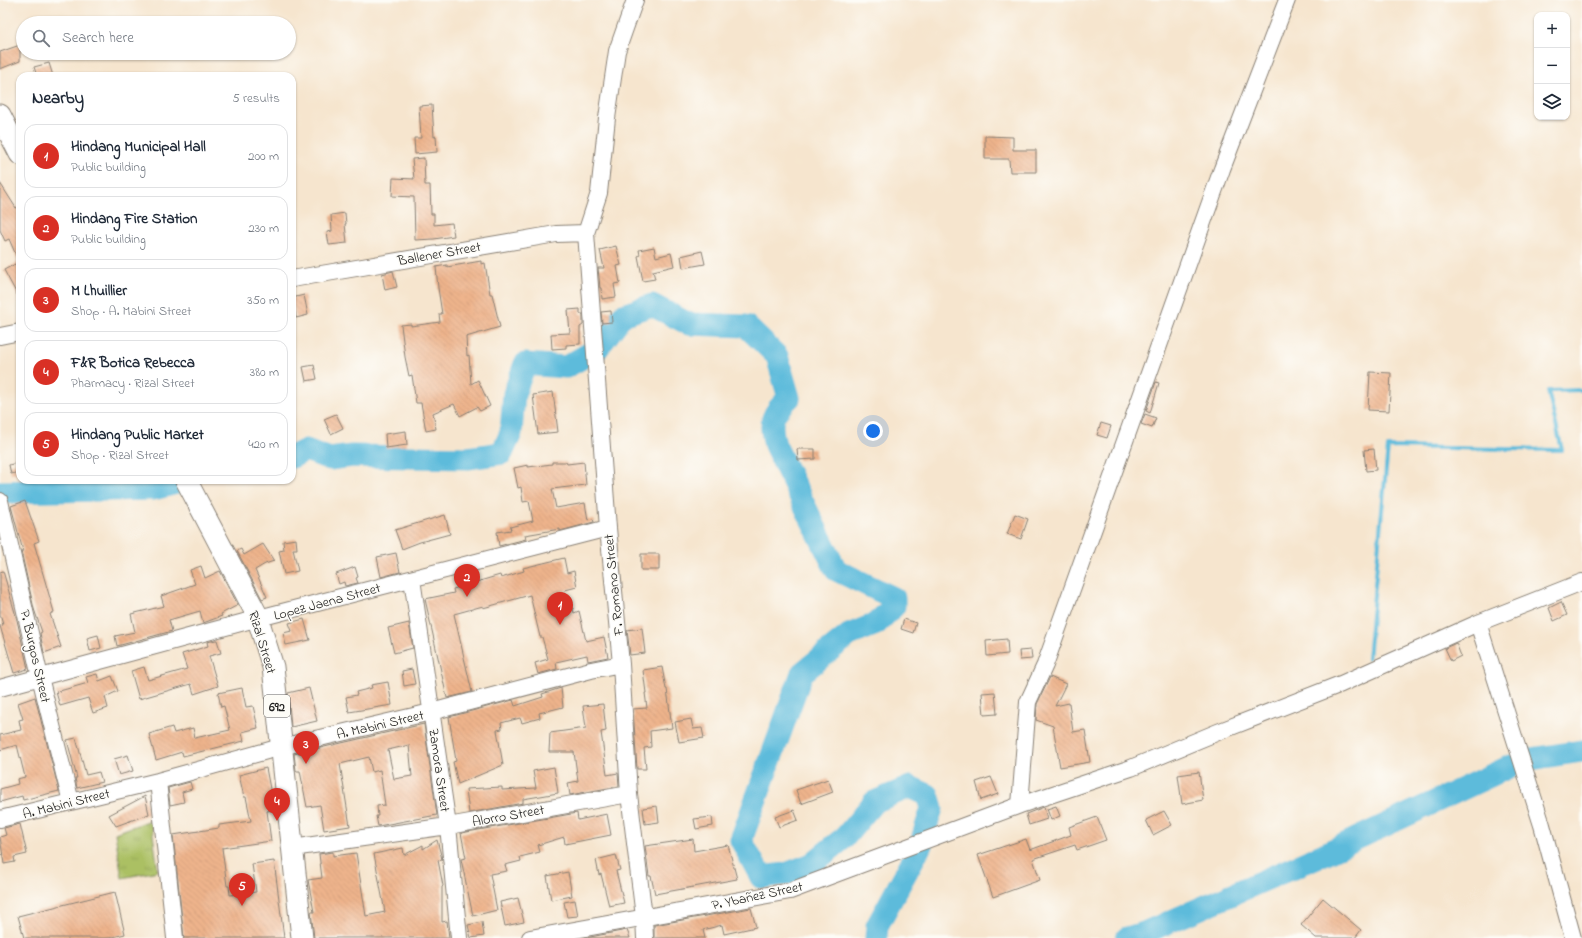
<!DOCTYPE html>
<meta charset="utf-8">
<style>
:root{--surface:#fff;--page:#f6f6f7;--text:#1f2937;--muted:#747a83;--line:#e0e1e3;--accent:#d93025}
body{margin:0;font-family:"Indie Flower",sans-serif;background:var(--page);color:var(--text)}
.controls{position:absolute;right:12px;top:12px;display:grid;overflow:hidden;border-radius:8px;box-shadow:0 1px 3px #0004}
.controls button{width:36px;height:36px;display:grid;place-items:center;padding:0;border:0;border-bottom:1px solid var(--line);background:var(--surface);color:var(--text);font:20px sans-serif}
.you{position:absolute;left:873px;top:431px;width:14px;height:14px;margin:-10px;border:3px solid #fff;border-radius:50%;background:#1a73e8;box-shadow:0 0 0 6px #1a73e833}
.badge{display:grid;place-items:center;width:26px;height:26px;border-radius:50%;background:var(--accent);color:#fff;font-size:13px;font-weight:700}
.pin{position:absolute;translate:-50% -33px;filter:drop-shadow(0 1px 2px #0008)}
.pin::after{content:'';position:absolute;top:21px;width:14px;height:12px;background:inherit;clip-path:polygon(0 0,100% 0,50% 100%)}
.list{margin:0;padding:0;list-style:none}
h2{display:flex;justify-content:space-between;align-items:center;height:52px;margin:0;padding:0 16px;font-size:17px}
h2 small{font-size:13px;font-weight:400;color:var(--muted)}
.list li{display:grid;grid-template-columns:26px 1fr auto;gap:12px;align-items:center;box-sizing:border-box;height:64px;margin:0 8px 8px;padding:0 8px;border:1px solid var(--line);border-radius:12px}
.list b{display:block;font-size:15px;white-space:nowrap}
.list p{margin:0;font-size:13px;white-space:nowrap;color:var(--muted)}
.list em{font-size:13px;font-style:normal;color:var(--muted)}
.icon{flex:none;width:22px;height:22px;fill:none;stroke:currentColor;stroke-width:2;stroke-linecap:round;stroke-linejoin:round}
.map{position:relative;flex:none;width:1582px;height:938px;overflow:hidden}
.search{position:absolute;background:var(--surface);box-shadow:0 1px 3px #0004;left:16px;top:16px;width:280px;height:44px;display:flex;align-items:center;gap:10px;box-sizing:border-box;padding:0 14px;border-radius:22px;color:var(--muted);font-size:15px}
.panel{position:absolute;background:var(--surface);box-shadow:0 1px 3px #0004;left:16px;top:72px;width:280px;height:412px;border-radius:12px}
.map>svg:first-child{display:block}
.grass{fill:url(#grass-tufts);stroke:#646e40}
.lines{fill:none;stroke-linecap:round;stroke-linejoin:round}
.stream{stroke:#5dbbdb;stroke-width:4}
.river{stroke:#5dbbdb;stroke-width:23}
.building{fill:url(#building-back-hatch);fill-rule:evenodd}
.minor-casing{stroke:#898075;stroke-width:18}
.major-casing{stroke:#898075;stroke-width:23}
.minor{stroke:#fff;stroke-width:16}
.major{stroke:#fff;stroke-width:21}
.labels{text-anchor:middle;stroke-width:3;stroke-linejoin:round;paint-order:stroke}
.shield{fill:#fdfcf7;stroke:#605f5e;stroke-width:1}
.shield-label{font-size:13px;font-weight:bold;fill:#1c1c1c}
.street-label{font-size:14px;fill:#1c1c1c;stroke:#fdfcf7}
</style>
<div class="map">
<svg width="1582" height="938" viewBox="0 0 1582 938">
<defs>
<pattern id="grass-tufts" width="24" height="20" patternUnits="userSpaceOnUse"><rect width="24" height="20" fill="#abc064"/><path d="M3 7l-1-3M5 7V3M7 7l1-3M15 17l-1-3M17 17v-4M19 17l1-3" fill="none" stroke="#93a456"/></pattern>
<pattern id="building-back-hatch" width="6" height="6" patternUnits="userSpaceOnUse"><rect width="6" height="6" fill="#eeb48c"/><path d="M-1 5l2 2M0 0l6 6M5-1l2 2" fill="none" stroke="#cc9a78"/></pattern>
</defs>
<rect width="100%" height="100%" fill="#fdfcf7"/>
<filter id="ink" filterUnits="userSpaceOnUse"><feTurbulence type="fractalNoise" baseFrequency=".025" numOctaves="2"/><feDisplacementMap in="SourceGraphic" scale="8" xChannelSelector="R" yChannelSelector="G"/><feConvolveMatrix kernelMatrix="1 2 1 2 8 2 1 2 1" color-interpolation-filters="sRGB"/></filter>
<filter id="wash" filterUnits="userSpaceOnUse"><feTurbulence type="fractalNoise" baseFrequency=".012" numOctaves="4" result="noise"/><feDisplacementMap in="SourceGraphic" scale="16" xChannelSelector="R" yChannelSelector="G"/><feGaussianBlur stdDeviation="0.9" result="paint"/><feColorMatrix in="noise" values="0 0 0 0 0 0 0 0 0 0 0 0 0 0 0 0 0 1.4 0 .05"/><feComposite in="paint" operator="in"/></filter>
<g filter="url(#wash)">
<rect width="100%" height="100%" fill="#f6e5ce"/>
<path class="grass" d="M151,820L158,871L122,878L115,833Z"/>
<g class="lines">
<path class="stream" d="M1368,659L1388,447L1562,450L1548,391L1582,390"/>
<path class="river" d="M597,349L623,315L652,305L689,324L746,326L777,356L789,398C771,415 769,420 775,445L836,570L894,598V606L876,624L849,635L802,673L741,840L761,877L786,874L812,864L845,837L874,802L910,787L928,795L932,808L923,836
M292,457L306,450L330,459L352,456L468,458L502,453L511,433L514,394L525,364L566,367L592,352
M0,492L154,489L188,480
M1531,759L1582,751
M876,938L877,926L921,845
M1127,938L1144,933L1324,854L1511,766"/>
</g>
<g id="blocks">
<path class="building" d="M20,45V61L0,69V52Z
M49,63L53,76H37L34,67Z
M432,105L434,137L436,136L437,152L415,154L414,138H421L419,106Z
M985,136L1013,137V150H1036V172H1010L1009,159H985Z
M424,158L425,185H430L431,214H434V225L452,223L454,236L434,239L415,240L414,197L392,196L393,178L414,179L412,159Z
M0,183L16,208L20,206V300L4,270L19,262L9,239L5,241L0,230Z
M345,213L346,224H345L347,243L329,245L327,232L332,231L331,215Z
M616,246L621,265L617,266L620,283L614,284L616,297L602,299L601,288H600L598,268H604L600,250Z
M654,247L656,257L671,253L674,266L653,271L655,279L643,281L638,256L640,255L639,250Z
M702,251L705,264L683,268L681,256Z
M481,261V264L485,263L490,294H492L500,327L466,337L467,356L469,355L471,384L478,380L490,406L480,411L477,407L460,416L454,404L433,413L436,429L426,431L421,403H416L412,375L409,376L405,357L401,325L411,324V326L440,322L439,314H442L438,288L436,267L447,265V267Z
M393,271L397,287L385,290L382,274Z
M304,295L308,315L296,318L292,298Z
M580,309V314H583V325L580,327V344L566,345V348L552,349L551,334L570,333L568,310Z
M611,311L612,322L602,323L601,312Z
M314,365L317,379L306,381L303,367Z
M1370,372L1391,373L1389,411L1368,410Z
M1156,382L1159,383L1150,413L1146,411Z
M553,392L558,432L538,434L533,395Z
M336,414L343,428L331,434L324,419Z
M1145,414L1156,418L1152,428L1141,424Z
M1101,423L1111,426L1107,438L1097,435Z
M406,431L407,445L386,448L385,434Z
M797,449H815V459L798,460Z
M1374,449L1376,470L1366,471L1364,450Z
M20,462V472L11,474L9,465Z
M552,462H566L567,464L584,462L586,485L552,489L556,508L585,503L588,520L593,519L594,522L560,531V529L525,535L526,539L499,546L497,532L511,530L510,527L533,521L529,501L523,502L521,487L518,488L514,468L528,465V467L552,464Z
M25,501L39,541L34,543L54,612L50,614L61,647L44,653L40,633L42,632L34,609L21,551H23L11,506Z
M1015,514L1028,519L1021,539L1007,534Z
M445,515L450,534L420,542L402,549L395,530Z
M296,539L297,549H293L298,571L284,574L279,551L284,550L283,541Z
M263,544L274,561L265,564L255,570L267,597L262,599L237,551L241,549L244,555Z
M396,553L400,572L381,577L377,557Z
M641,554H659V570H641Z
M564,558L567,573L574,571L577,587L565,590L569,608H573L574,613L579,611L586,641L604,637L608,657L588,661L587,655L556,662L557,669L538,674L535,663L548,659L542,637H540L530,595L483,608V606L454,614L472,692L447,698L425,599L454,593L453,589L500,575L501,578L524,571L523,568Z
M201,566L205,578L220,571L238,605L221,614L222,616L203,623L200,611L169,620L172,631L117,646L115,636L135,632L131,614L164,606L161,596L195,584L190,570Z
M355,567L358,577L356,578L358,583L345,586L344,582L339,584L336,574Z
M3,571L17,620L28,669L14,673L0,626L3,625L0,614V572Z
M1561,602L1567,615L1554,621L1549,608Z
M304,619L310,640L286,645L283,633L292,631L289,623Z
M904,619L916,623L913,633L901,629Z
M409,623L413,648L394,653L388,628Z
M642,628L645,653L630,655L627,630Z
M98,635L101,648L90,651L87,638Z
M1007,639L1008,654L987,656L986,641Z
M216,640H217L221,653L209,656L218,686L194,694L191,684L139,699L131,671L144,667L148,680L187,669L182,654L208,646L207,642Z
M1456,643L1461,656L1451,661L1445,648Z
M1031,650L1032,659L1020,660L1019,651Z
M662,667L666,689H667L672,728L650,731L651,747L644,748L646,769H637L633,709L647,708L645,693H646L643,670Z
M412,669L415,684L404,686L402,671Z
M97,674L99,681L112,676L118,691L105,697L108,708L93,713L88,698L60,706L56,692L88,683L86,677Z
M1050,677L1066,684L1055,706L1069,703L1073,732L1085,730L1090,762L1060,767L1053,726L1036,720L1037,704Z
M388,682L392,705L349,712L346,697L357,695L356,692L372,688L371,685Z
M242,688L246,707L253,706L258,728L242,732L244,741L183,756L182,752L156,760L149,734L172,727L174,733L193,728L195,738L230,730L224,706L221,707L218,693Z
M309,688L317,721L291,727L288,693Z
M561,688L563,707L539,713L540,718L522,723L520,718L501,723L502,729L497,730L503,765L458,784L453,762L456,761L449,717L513,700L515,706L543,697L542,694Z
M995,692L997,714L984,715L982,693Z
M35,697L59,791L23,800L22,796L0,802V789L18,784L17,779L25,777L17,745L0,750V735L21,730L19,720L23,719L18,703Z
M603,704L606,731L601,732L607,775L618,773L619,786L570,795L568,783L578,781L574,752H549L550,733L586,728L583,706Z
M691,719L693,729L702,728L704,738L679,742L675,722Z
M424,724L437,815L378,826L376,816H378L377,806L385,805L380,770L372,772L369,757L340,764L350,826L324,830L320,805L307,807L300,771H296L294,754ZM409,745L412,776L394,779L388,750Z
M76,738L86,775L99,772L102,782L77,788L75,778H77L67,740Z
M128,755L133,771L119,775L114,759Z
M554,767L558,793L523,799V803L469,813L466,789L502,787V790L536,788L533,771Z
M266,768L271,794H274L276,809L267,811L271,841L222,848L227,886H229L230,895L256,892L252,864L274,861L284,938H184L173,835L219,828V825L251,821L246,797H244L239,775Z
M1199,772L1203,800L1182,804L1178,775Z
M991,777L998,794L981,800L976,782Z
M828,779L833,792L801,804L796,790Z
M190,782L192,789L182,792L184,802L170,805L168,788Z
M145,796L149,814L116,826L109,815Z
M657,806L659,822L645,824L643,808Z
M1056,806L1060,816L1051,820L1047,809Z
M1044,807L1047,819L1029,825L1026,814Z
M794,810L798,820L779,827L775,817Z
M1164,811L1172,825L1153,835L1146,820Z
M577,813L578,820L607,814L611,835L565,844L564,837L538,845L540,852L520,857L521,861L505,865L507,871L490,874L497,910L473,916L461,859L466,858L461,833Z
M712,817L713,826L696,829L694,819Z
M1097,817L1106,840L1077,850L1075,845L1033,859L1040,880L993,897L978,855L1026,839L1030,850L1071,835L1069,827Z
M20,824L27,854L14,857L15,862L4,864L0,837L6,835L4,828Z
M693,839L694,851L728,845L737,879L655,894L651,876H649L645,846Z
M437,840L442,859L438,860L443,886L442,887V922L447,921L449,938H314L311,912H314L308,880L322,878L319,854L333,852V856L356,853L366,916L385,912L374,854L403,848L404,855L423,845V849Z
M616,855L620,870L616,871L624,903L609,906L601,874L599,875L596,860Z
M568,872L572,896L551,900L547,876Z
M115,892L125,934L109,938H24L18,916Z
M518,898L524,922L505,926L500,902Z
M1323,898L1361,930L1355,938H1316L1301,925Z
M575,900L578,916L567,917L564,902Z
M751,908L756,927L724,934L722,925L703,930L705,938H654V925Z
M482,922L484,936L471,938L468,925Z
M627,930L630,938H585Z"/>
</g>
</g>
<g filter="url(#ink)">
<use href="#blocks" fill-opacity="0" stroke="#898075" stroke-width="1"/>
<g class="lines">
<defs>
<path id="minor" d="M635,0L617,51L607,118L599,193L586,233L608,528L621,664L629,794L644,917L645,938
M292,279L556,234L586,233
M0,336L20,332
M0,501L40,677L71,802
M412,579L448,826L459,938
M1478,623L1542,825L1573,938
M0,688L259,618L608,528
M158,781L175,938
M1020,805L1028,702L1045,665L1222,169L1287,0
M0,819L158,781L281,747L431,712L591,670L621,664
M292,848L448,826L629,794
M530,938L790,891L1020,805L1131,768L1218,732L1341,684L1478,623L1582,582"/>
<path id="major" d="M0,115L20,154
M186,480L256,613L273,667L302,938"/>
</defs>
<use href="#minor" class="minor-casing"/>
<use href="#major" class="major-casing"/>
<use href="#minor" class="minor"/>
<use href="#major" class="major"/>
</g>
</g>
<g class="labels">
<rect class="shield" x="264" y="695" width="26" height="22" rx="3"/>
<g class="shield-label">
<text x="277" y="711">692</text>
</g>
<g class="street-label">
<text transform="translate(439 253) rotate(-10)" y="5">Ballener Street</text>
<text transform="translate(613 585) rotate(-96)" y="5">F. Romano Street</text>
<text transform="translate(327 601) rotate(-15)" y="5">Lopez Jaena Street</text>
<text transform="translate(263 642) rotate(73)" y="5">Rizal Street</text>
<text transform="translate(36 656) rotate(77)" y="5">P. Burgos Street</text>
<text transform="translate(380 724) rotate(-13)" y="5">A. Mabini Street</text>
<text transform="translate(440 770) rotate(82)" y="5">Zamora Street</text>
<text transform="translate(66 803) rotate(-14)" y="5">A. Mabini Street</text>
<text transform="translate(508 815) rotate(-10)" y="5">Alorro Street</text>
<text transform="translate(757 895) rotate(-12)" y="5">P. Ybañez Street</text>
</g>
</g>
</svg>
<div class="controls">
<button>+</button>
<button>−</button>
<button><svg class="icon" aria-label="layers" viewBox="0 0 24 24"><path d="M12 4l9 5-9 5-9-5zM3 14l9 5 9-5"/></svg></button>
</div>
<div class="you"></div>
<div class="pin badge" style="left:560px;top:625px">1</div>
<div class="pin badge" style="left:467px;top:597px">2</div>
<div class="pin badge" style="left:306px;top:764px">3</div>
<div class="pin badge" style="left:277px;top:821px">4</div>
<div class="pin badge" style="left:242px;top:906px">5</div>
<div class="search"><svg class="icon" aria-label="search" viewBox="0 0 24 24"><circle cx="10" cy="10" r="6"/><path d="M15 15l6 6"/></svg>Search here</div>
<section class="panel">
<h2>Nearby<small>5 results</small></h2>
<ul class="list">
<li><span class="badge">1</span><div><b>Hindang Municipal Hall</b><p>Public building</p></div><em>200 m</em></li>
<li><span class="badge">2</span><div><b>Hindang Fire Station</b><p>Public building</p></div><em>230 m</em></li>
<li><span class="badge">3</span><div><b>M Lhuillier</b><p>Shop · A. Mabini Street</p></div><em>350 m</em></li>
<li><span class="badge">4</span><div><b>F&amp;R Botica Rebecca</b><p>Pharmacy · Rizal Street</p></div><em>380 m</em></li>
<li><span class="badge">5</span><div><b>Hindang Public Market</b><p>Shop · Rizal Street</p></div><em>420 m</em></li>
</ul>
</section>
</div>
